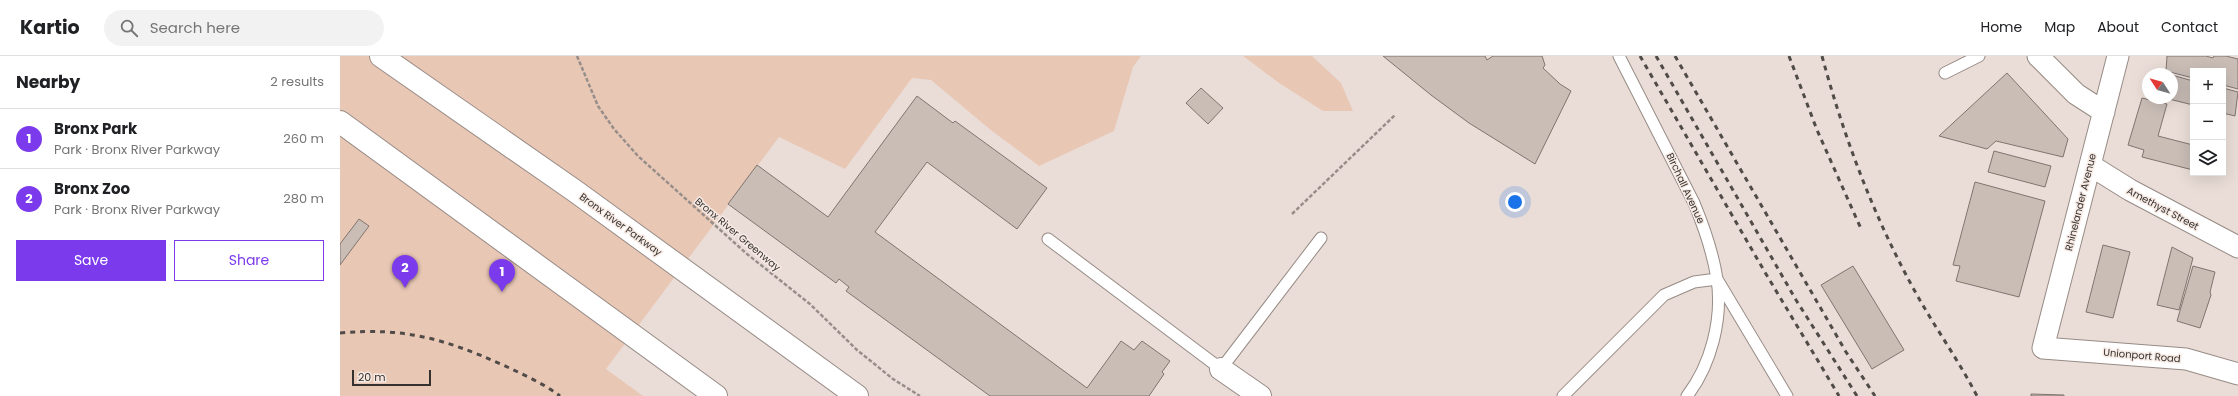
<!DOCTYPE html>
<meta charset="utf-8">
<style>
:root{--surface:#fff;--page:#f2f2f2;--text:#202124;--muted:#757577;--line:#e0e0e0;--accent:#7c3aed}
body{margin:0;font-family:Poppins,sans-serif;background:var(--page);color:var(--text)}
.controls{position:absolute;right:12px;top:12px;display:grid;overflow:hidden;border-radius:0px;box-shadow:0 4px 16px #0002}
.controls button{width:36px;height:36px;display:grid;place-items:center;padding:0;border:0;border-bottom:1px solid var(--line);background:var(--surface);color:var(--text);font:20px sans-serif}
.compass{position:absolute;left:1802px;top:12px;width:36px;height:36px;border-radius:50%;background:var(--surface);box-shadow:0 4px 16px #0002;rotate:306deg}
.scale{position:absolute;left:12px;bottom:10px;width:79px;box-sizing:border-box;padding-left:4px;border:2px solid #35312e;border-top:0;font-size:11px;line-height:14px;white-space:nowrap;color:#35312e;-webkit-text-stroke:3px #f7eae4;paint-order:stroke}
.you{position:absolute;left:1175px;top:146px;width:14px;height:14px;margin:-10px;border:3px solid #fff;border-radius:50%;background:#1a73e8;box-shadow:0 0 0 6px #1a73e833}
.badge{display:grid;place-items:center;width:26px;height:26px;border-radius:50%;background:var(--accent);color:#fff;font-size:13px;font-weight:700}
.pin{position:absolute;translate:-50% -33px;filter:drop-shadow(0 1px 2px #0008)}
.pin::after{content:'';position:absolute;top:21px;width:14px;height:12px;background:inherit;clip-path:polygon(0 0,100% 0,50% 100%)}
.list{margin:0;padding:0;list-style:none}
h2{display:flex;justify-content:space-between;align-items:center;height:52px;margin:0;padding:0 16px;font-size:17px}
h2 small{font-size:13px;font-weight:400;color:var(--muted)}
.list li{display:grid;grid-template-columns:26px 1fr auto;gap:12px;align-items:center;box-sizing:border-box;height:60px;padding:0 16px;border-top:1px solid var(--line)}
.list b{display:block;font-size:15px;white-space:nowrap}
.list p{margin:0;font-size:13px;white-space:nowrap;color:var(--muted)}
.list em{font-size:13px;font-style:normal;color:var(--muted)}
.actions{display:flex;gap:8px;padding:12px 16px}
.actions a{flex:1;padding:9px 0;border:1px solid var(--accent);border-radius:0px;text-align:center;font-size:14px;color:var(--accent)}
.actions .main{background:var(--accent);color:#fff}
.icon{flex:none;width:22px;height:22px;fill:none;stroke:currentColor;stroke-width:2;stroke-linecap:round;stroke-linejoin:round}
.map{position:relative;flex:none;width:1898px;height:340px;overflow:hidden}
header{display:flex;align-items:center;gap:24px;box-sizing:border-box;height:56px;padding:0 20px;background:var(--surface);border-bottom:1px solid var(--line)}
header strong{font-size:19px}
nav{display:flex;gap:22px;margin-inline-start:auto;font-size:14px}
.search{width:280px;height:36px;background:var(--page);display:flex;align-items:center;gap:10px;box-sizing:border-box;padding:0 14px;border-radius:22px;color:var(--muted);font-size:15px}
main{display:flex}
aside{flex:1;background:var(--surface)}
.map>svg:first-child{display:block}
.green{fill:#e9c7b5}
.building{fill:#c9bdb6;stroke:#80746f}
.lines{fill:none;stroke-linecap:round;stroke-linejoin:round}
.lane-casing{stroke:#978b86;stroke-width:13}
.street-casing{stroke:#978b86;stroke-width:23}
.highway-casing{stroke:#978b86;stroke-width:24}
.path{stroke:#978e8a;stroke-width:2.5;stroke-dasharray:4 2;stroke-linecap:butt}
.lane{stroke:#fff;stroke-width:11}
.street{stroke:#fff;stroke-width:21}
.highway{stroke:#fff;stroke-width:22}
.rail{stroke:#514b48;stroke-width:3;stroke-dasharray:5 5;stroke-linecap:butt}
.labels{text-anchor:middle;stroke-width:3;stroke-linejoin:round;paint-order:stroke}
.street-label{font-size:10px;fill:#35312e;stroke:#f7eae4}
</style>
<header>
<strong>Kartio</strong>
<div class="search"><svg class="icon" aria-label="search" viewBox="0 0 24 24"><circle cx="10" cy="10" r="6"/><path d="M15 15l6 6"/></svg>Search here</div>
<nav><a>Home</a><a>Map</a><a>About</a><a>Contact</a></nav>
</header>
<main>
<aside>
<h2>Nearby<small>2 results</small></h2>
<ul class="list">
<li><span class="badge">1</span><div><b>Bronx Park</b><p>Park · Bronx River Parkway</p></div><em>260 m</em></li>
<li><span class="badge">2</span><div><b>Bronx Zoo</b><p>Park · Bronx River Parkway</p></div><em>280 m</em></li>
</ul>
<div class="actions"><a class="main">Save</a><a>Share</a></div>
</aside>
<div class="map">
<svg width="1898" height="340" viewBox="0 0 1898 340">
<rect width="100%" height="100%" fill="#eaddd7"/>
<path class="green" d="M0,0H801L793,11L774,75L699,110L652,75L591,24L572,22L505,113L439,81L266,313L303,340H0Z
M903,0H972L1001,27L1013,55H983L939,27Z"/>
<path class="building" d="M1043,0H1145L1147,4L1153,0H1202L1205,9L1203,12L1220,28L1231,35L1195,108L1129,67L1091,39Z
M1827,0H1866L1873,2L1874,0H1886L1898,3V33L1883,29V15H1853V22L1826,15Z
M1667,17L1728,83L1723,101L1656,85L1647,93L1599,80Z
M1832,19L1853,25V49L1825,42H1832Z
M861,32L883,52L868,68L846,47Z
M1883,32L1898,36L1895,60L1883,57Z
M577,40L613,67L615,65L707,132L677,173L587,106L535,176L747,332L781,285L794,294L802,285L830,305L822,316L824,318L809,340H650L506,235L509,231L499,223L496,227L388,148L417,109L488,161Z
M1802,42L1827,48L1818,80L1853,89V114L1802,101L1804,94L1788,89Z
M1654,95L1711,110L1705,131L1648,116Z
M1635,126L1705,145L1679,241L1616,225L1620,210L1613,209Z
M19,163L29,170L0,209V188Z
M1763,189L1790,196L1773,262L1746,256Z
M1832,191L1853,202L1839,254L1817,249Z
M1513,210L1564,294L1532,313L1481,229Z
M1853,210L1875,216L1870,236L1871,239L1860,272L1837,265Z
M1691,338L1724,339V340H1691Z"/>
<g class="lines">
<defs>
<path id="lane" d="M1279,0L1354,147C1364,171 1373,197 1377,223C1383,263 1371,309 1347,340
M1605,17L1639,0
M708,183L881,313L981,182
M1223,340L1324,239L1354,226L1377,223L1447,340"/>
<path id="street" d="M1698,0L1736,38L1764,56
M1778,0L1703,292L1846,303L1898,318
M1750,109L1790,134L1898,191"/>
<path id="highway" d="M41,0L235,135L517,340
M0,66L376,340
M881,313L920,340"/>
</defs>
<use href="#lane" class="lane-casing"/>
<use href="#street" class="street-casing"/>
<use href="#highway" class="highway-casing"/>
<path class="path" d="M237,0L258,50L274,73L298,100L407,198L470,248L517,294L553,323L580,340
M952,158L1055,59"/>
<use href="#lane" class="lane"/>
<use href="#street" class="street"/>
<use href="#highway" class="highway"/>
<path class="rail" d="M1300,0L1426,218L1499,340
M1316,0L1456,244L1517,340
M1335,0L1506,296L1535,340
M1449,0L1477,74L1522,175
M1482,0C1504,82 1535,164 1577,239C1596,273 1619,305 1637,340
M0,277C64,271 105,283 163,309C182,318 203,327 220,340"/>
</g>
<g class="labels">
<g class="street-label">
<text transform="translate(1346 132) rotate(65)" y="4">Birchall Avenue</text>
<text transform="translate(1740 146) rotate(-76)" y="4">Rhinelander Avenue</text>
<text transform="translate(1823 152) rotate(28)" y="4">Amethyst Street</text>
<text transform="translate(281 168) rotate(36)" y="4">Bronx River Parkway</text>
<text transform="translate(398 178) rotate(40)" y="4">Bronx River Greenway</text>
<text transform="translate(1802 299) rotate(5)" y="4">Unionport Road</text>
</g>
</g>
</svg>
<div class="controls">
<button>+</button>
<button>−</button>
<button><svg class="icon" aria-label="layers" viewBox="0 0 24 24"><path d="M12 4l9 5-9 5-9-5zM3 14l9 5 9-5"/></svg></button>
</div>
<svg class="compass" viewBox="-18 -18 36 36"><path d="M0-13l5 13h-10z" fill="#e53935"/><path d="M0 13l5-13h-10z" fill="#757577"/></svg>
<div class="scale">20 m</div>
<div class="you"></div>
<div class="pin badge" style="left:162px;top:236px">1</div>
<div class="pin badge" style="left:65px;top:232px">2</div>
</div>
</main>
